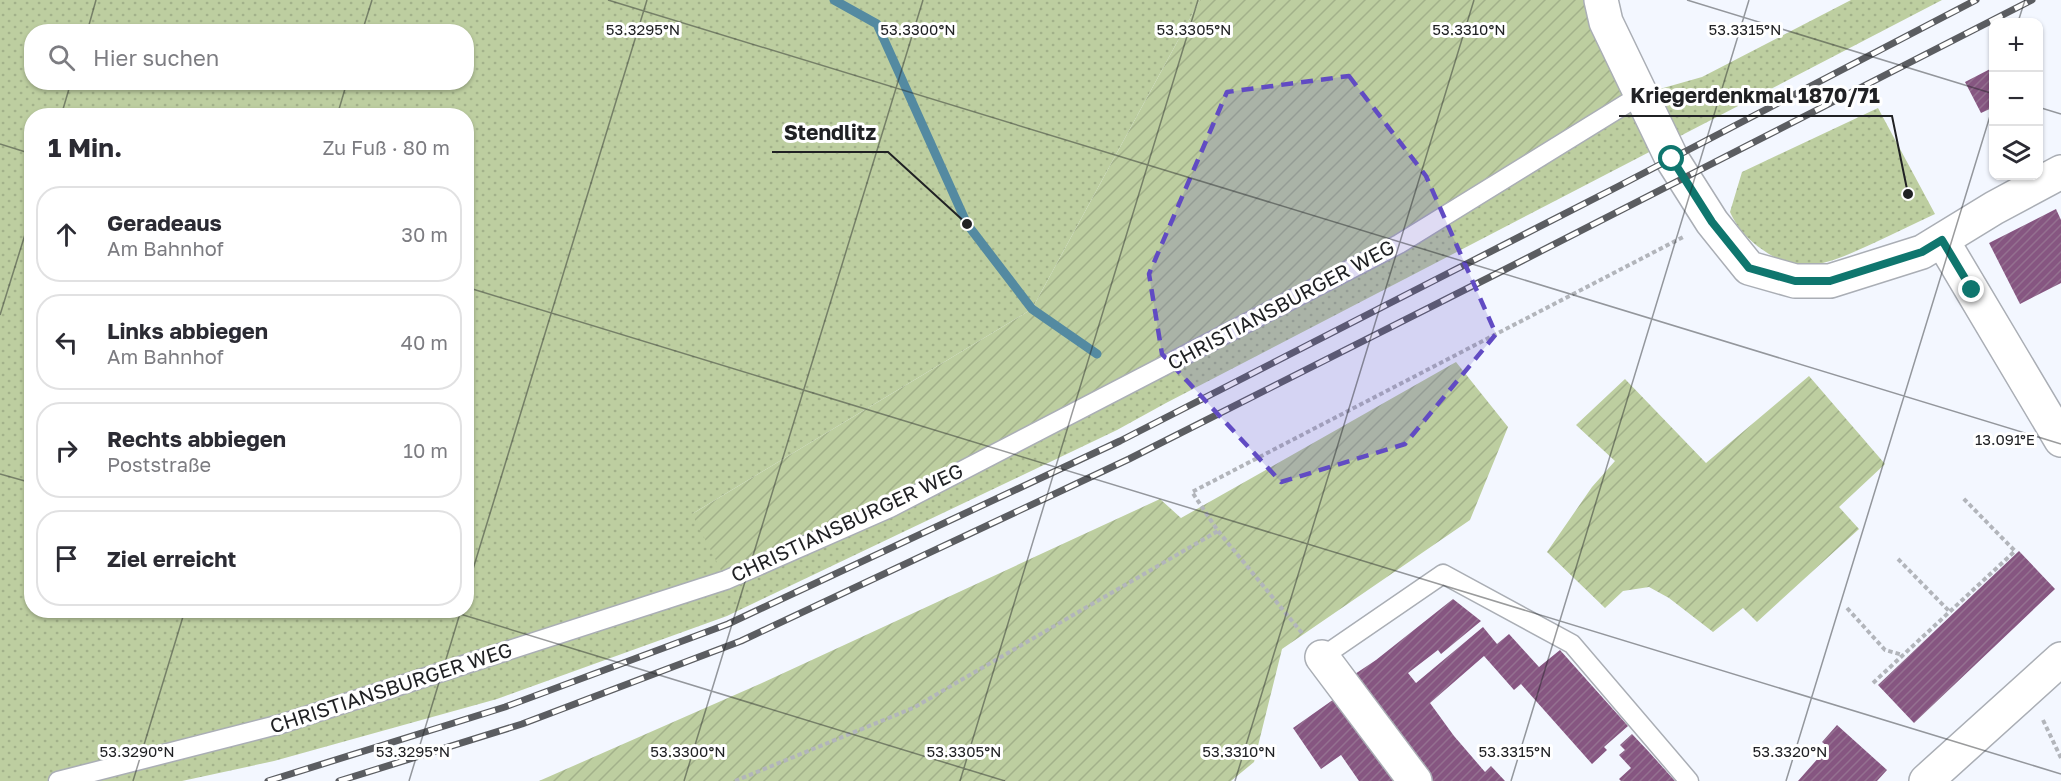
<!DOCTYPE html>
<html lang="de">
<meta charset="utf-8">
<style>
:root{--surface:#fff;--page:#f7f7f7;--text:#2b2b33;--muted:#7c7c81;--line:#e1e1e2}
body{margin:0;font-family:"Golos Text",sans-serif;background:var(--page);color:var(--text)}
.controls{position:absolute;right:18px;top:18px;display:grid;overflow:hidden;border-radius:12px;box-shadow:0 2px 4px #0004}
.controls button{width:54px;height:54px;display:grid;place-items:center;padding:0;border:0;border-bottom:2px solid var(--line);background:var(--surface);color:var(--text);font:30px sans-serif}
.stop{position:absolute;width:18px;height:18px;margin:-14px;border:4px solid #0f766e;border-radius:50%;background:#fff}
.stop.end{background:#0f766e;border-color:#fff;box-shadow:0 2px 6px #0008}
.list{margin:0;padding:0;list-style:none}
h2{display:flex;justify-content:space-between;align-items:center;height:78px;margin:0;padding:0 24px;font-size:26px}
h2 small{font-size:20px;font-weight:400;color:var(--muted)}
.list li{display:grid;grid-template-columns:39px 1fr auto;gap:18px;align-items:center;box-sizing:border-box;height:96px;margin:0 12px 12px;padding:0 12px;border:2px solid var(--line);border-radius:24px}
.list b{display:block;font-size:22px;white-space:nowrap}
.list p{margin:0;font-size:20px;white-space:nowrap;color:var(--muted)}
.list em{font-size:20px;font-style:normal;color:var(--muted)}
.icon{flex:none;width:33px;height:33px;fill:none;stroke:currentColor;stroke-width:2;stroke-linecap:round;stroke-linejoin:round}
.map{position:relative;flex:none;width:2061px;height:781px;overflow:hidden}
.search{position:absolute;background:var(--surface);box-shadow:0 2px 4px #0004;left:24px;top:24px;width:450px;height:66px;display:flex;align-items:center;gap:15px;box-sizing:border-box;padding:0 21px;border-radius:24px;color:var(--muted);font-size:22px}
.panel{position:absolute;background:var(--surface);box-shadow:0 2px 4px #0004;left:24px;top:108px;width:450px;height:510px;border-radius:24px}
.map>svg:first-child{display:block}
.grass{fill:url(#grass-dots);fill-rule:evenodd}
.garden{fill:url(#garden-furrows)}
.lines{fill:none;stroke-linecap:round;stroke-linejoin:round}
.stream{stroke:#548aa1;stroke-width:9}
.building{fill:url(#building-hatch)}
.service-casing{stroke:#aaaeb5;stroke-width:21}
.minor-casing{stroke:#aaaeb5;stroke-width:36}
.path{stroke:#b2b5bb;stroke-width:4;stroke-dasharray:4.5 3;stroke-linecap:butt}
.service{stroke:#fff;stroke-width:18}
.minor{stroke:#fff;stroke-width:33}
.rail-casing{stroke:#5b5d61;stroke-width:7}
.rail{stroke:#fff;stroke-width:4.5;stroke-dasharray:14;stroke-linecap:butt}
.route{stroke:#0f766e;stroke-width:8}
.marked{fill:#614bc3;fill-opacity:0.2;stroke:#614bc3;stroke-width:4.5;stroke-dasharray:12 8;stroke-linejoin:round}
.ticks{fill:none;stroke:#202124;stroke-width:1.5;stroke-opacity:0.45}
.labels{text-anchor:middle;stroke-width:6;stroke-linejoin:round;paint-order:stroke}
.street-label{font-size:20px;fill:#202124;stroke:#fff}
.ticks-label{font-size:15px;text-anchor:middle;fill:#202124;stroke:#fff;stroke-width:6;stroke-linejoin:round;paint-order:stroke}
.leader{fill:none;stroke:#202124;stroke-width:2}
.callout-dot{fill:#202124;stroke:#fff;stroke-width:2}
.callout-label{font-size:21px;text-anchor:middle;font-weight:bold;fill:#202124;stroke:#fff;stroke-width:6;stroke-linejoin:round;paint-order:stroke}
</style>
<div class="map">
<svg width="2061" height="781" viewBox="0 0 2061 781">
<defs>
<pattern id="grass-dots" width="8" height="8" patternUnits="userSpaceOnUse" patternTransform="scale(1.5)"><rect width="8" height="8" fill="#bdcea0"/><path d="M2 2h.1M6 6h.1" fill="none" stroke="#a2b18a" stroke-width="1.8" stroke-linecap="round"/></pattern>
<pattern id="garden-furrows" width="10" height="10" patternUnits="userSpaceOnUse" patternTransform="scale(1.5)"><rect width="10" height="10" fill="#bdcea0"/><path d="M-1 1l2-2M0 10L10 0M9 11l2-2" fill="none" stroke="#a2b18a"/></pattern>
<pattern id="building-hatch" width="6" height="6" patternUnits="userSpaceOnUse" patternTransform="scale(1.5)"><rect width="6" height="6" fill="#865681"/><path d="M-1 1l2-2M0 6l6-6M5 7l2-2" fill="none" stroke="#947090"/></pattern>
</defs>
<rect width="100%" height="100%" fill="#f3f7ff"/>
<path class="grass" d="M0,0H1200L1032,309L692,514L1642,94L1702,77L1851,0H1942L1166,403L1117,430L727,616L497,699L274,761L182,781H0ZM32,32H466V82H32ZM32,116H466V610H32Z
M1878,108L1935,214C1915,223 1896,233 1876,242C1836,260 1803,279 1763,250C1748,240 1737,228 1730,212L1742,172Z"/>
<path class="garden" d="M1200,0H1601L1642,94L1399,244L890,508L726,580L692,514L1032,309Z
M1456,362L1508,427L1470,520L1282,649L1254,762L1231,781H539L762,683L1160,499L1181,518Z
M1809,376L1885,464L1839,507L1859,529L1757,622L1743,608L1713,632L1669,598L1649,587L1623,591L1605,608L1547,552L1592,487L1615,461L1576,425L1625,379L1706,463Z"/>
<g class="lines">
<path class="stream" d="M834,0L877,24L967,224L1032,309L1097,354"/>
</g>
<path class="building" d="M1994,67V107L1981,113L1965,82Z
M2056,209L2061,220V283L2020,304L1989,243Z
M2019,551L2055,589L1914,723L1878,685Z
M1453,599L1481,621L1441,654L1438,650L1408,673L1416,683L1483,627L1497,644L1509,634L1539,667L1560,650L1628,726L1604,747L1607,750L1592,764L1521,684L1514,690L1484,656L1430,703L1454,736L1485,772L1491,766L1505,781H1433L1418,763L1355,674L1376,660Z
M1337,697L1395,781H1359L1341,755L1321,769L1293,728Z
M1837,725L1887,770L1877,781H1798L1828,747L1822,742Z
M1632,734L1649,752L1675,781H1621L1619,779L1631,768L1619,755L1625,750L1620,745Z"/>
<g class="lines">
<defs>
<path id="service" d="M1322,657L1443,574L1572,644L1689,781
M58,781L281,724L726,580L890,508L1399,244L1642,94"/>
<path id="minor" d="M1601,0L1606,22L1672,159L1712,222L1749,268L1795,281H1830L1922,252L1994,208L2061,172
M1942,240L2061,440
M1322,657L1415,781
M1926,781L2061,659"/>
</defs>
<use href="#service" class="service-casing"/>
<use href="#minor" class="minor-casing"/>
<path class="path" d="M1898,559L1950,612
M1847,608L1885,650L1903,655
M1302,633L1218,531L1192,492L1685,236
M1873,683L2015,551L1963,498
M2043,720L2061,758
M735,781L913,708L1218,531"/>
<use href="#service" class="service"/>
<use href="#minor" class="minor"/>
<defs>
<path id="rail" d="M268,781L505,707L728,624L1120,441L1617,187L1976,0
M339,781L522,724L741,641L1129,459L1500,272L2032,0"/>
</defs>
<use href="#rail" class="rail-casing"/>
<use href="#rail" class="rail"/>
</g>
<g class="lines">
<path class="route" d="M1672,159L1712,222L1749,268L1795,281H1830L1922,252L1942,240L1972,290"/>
</g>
<path class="marked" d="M1349,76L1426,176L1496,334L1405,444L1281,482L1162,354L1149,274L1227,92Z"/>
<path class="ticks" d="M608,0L2061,444M1687,0L1994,94M2018,22L2025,0M87,32L96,0M362,32L372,0M2038,107L2061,114M61,116L71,82M337,116L347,82M0,144L32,154M466,287L2061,774M0,315L32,212M0,474L32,483M466,592L647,0M447,610L1005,781M133,781L185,610M409,781L461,610M684,781L923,0M960,781L1198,0M1235,781L1474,0M1511,781L1749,0M1786,781L1994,103"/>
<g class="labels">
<g class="street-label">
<text transform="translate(1281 305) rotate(-28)" y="7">CHRISTIANSBURGER WEG</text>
<text transform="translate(847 523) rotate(-25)" y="7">CHRISTIANSBURGER WEG</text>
<text transform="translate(391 688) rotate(-18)" y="7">CHRISTIANSBURGER WEG</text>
</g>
</g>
<g class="ticks-label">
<text x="643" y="35">53.3295°N</text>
<text x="918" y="35">53.3300°N</text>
<text x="1194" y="35">53.3305°N</text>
<text x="1469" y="35">53.3310°N</text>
<text x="1745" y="35">53.3315°N</text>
<text x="2005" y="445">13.091°E</text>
<text x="137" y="757">53.3290°N</text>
<text x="413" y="757">53.3295°N</text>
<text x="688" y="757">53.3300°N</text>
<text x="964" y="757">53.3305°N</text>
<text x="1239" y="757">53.3310°N</text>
<text x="1515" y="757">53.3315°N</text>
<text x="1790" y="757">53.3320°N</text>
</g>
<path class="leader" d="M1908 194L1892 116H1619M967 224L888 152H772"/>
<g class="callout-dot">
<circle cx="1908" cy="194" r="6"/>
<circle cx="967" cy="224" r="6"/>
</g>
<g class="callout-label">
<text x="1755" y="103">Kriegerdenkmal 1870/71</text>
<text x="830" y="140">Stendlitz</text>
</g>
</svg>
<div class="controls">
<button>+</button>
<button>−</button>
<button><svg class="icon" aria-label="layers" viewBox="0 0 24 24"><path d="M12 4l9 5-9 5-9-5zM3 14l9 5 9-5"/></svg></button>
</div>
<div class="stop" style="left:1672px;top:159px"></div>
<div class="stop end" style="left:1972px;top:290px"></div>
<div class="search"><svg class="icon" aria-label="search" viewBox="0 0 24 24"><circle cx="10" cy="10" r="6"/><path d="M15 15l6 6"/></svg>Hier suchen</div>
<section class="panel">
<h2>1 Min.<small>Zu Fuß · 80 m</small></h2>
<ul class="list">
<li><svg class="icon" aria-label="ahead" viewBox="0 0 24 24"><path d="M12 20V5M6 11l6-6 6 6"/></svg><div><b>Geradeaus</b><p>Am Bahnhof</p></div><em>30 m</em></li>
<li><svg class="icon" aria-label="left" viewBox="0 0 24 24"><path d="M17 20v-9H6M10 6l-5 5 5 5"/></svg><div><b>Links abbiegen</b><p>Am Bahnhof</p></div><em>40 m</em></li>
<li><svg class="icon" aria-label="right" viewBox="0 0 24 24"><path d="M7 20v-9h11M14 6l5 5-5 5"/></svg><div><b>Rechts abbiegen</b><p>Poststraße</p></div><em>10 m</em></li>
<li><svg class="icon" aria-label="arrive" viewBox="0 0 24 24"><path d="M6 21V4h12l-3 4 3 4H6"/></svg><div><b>Ziel erreicht</b></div></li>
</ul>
</section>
</div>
